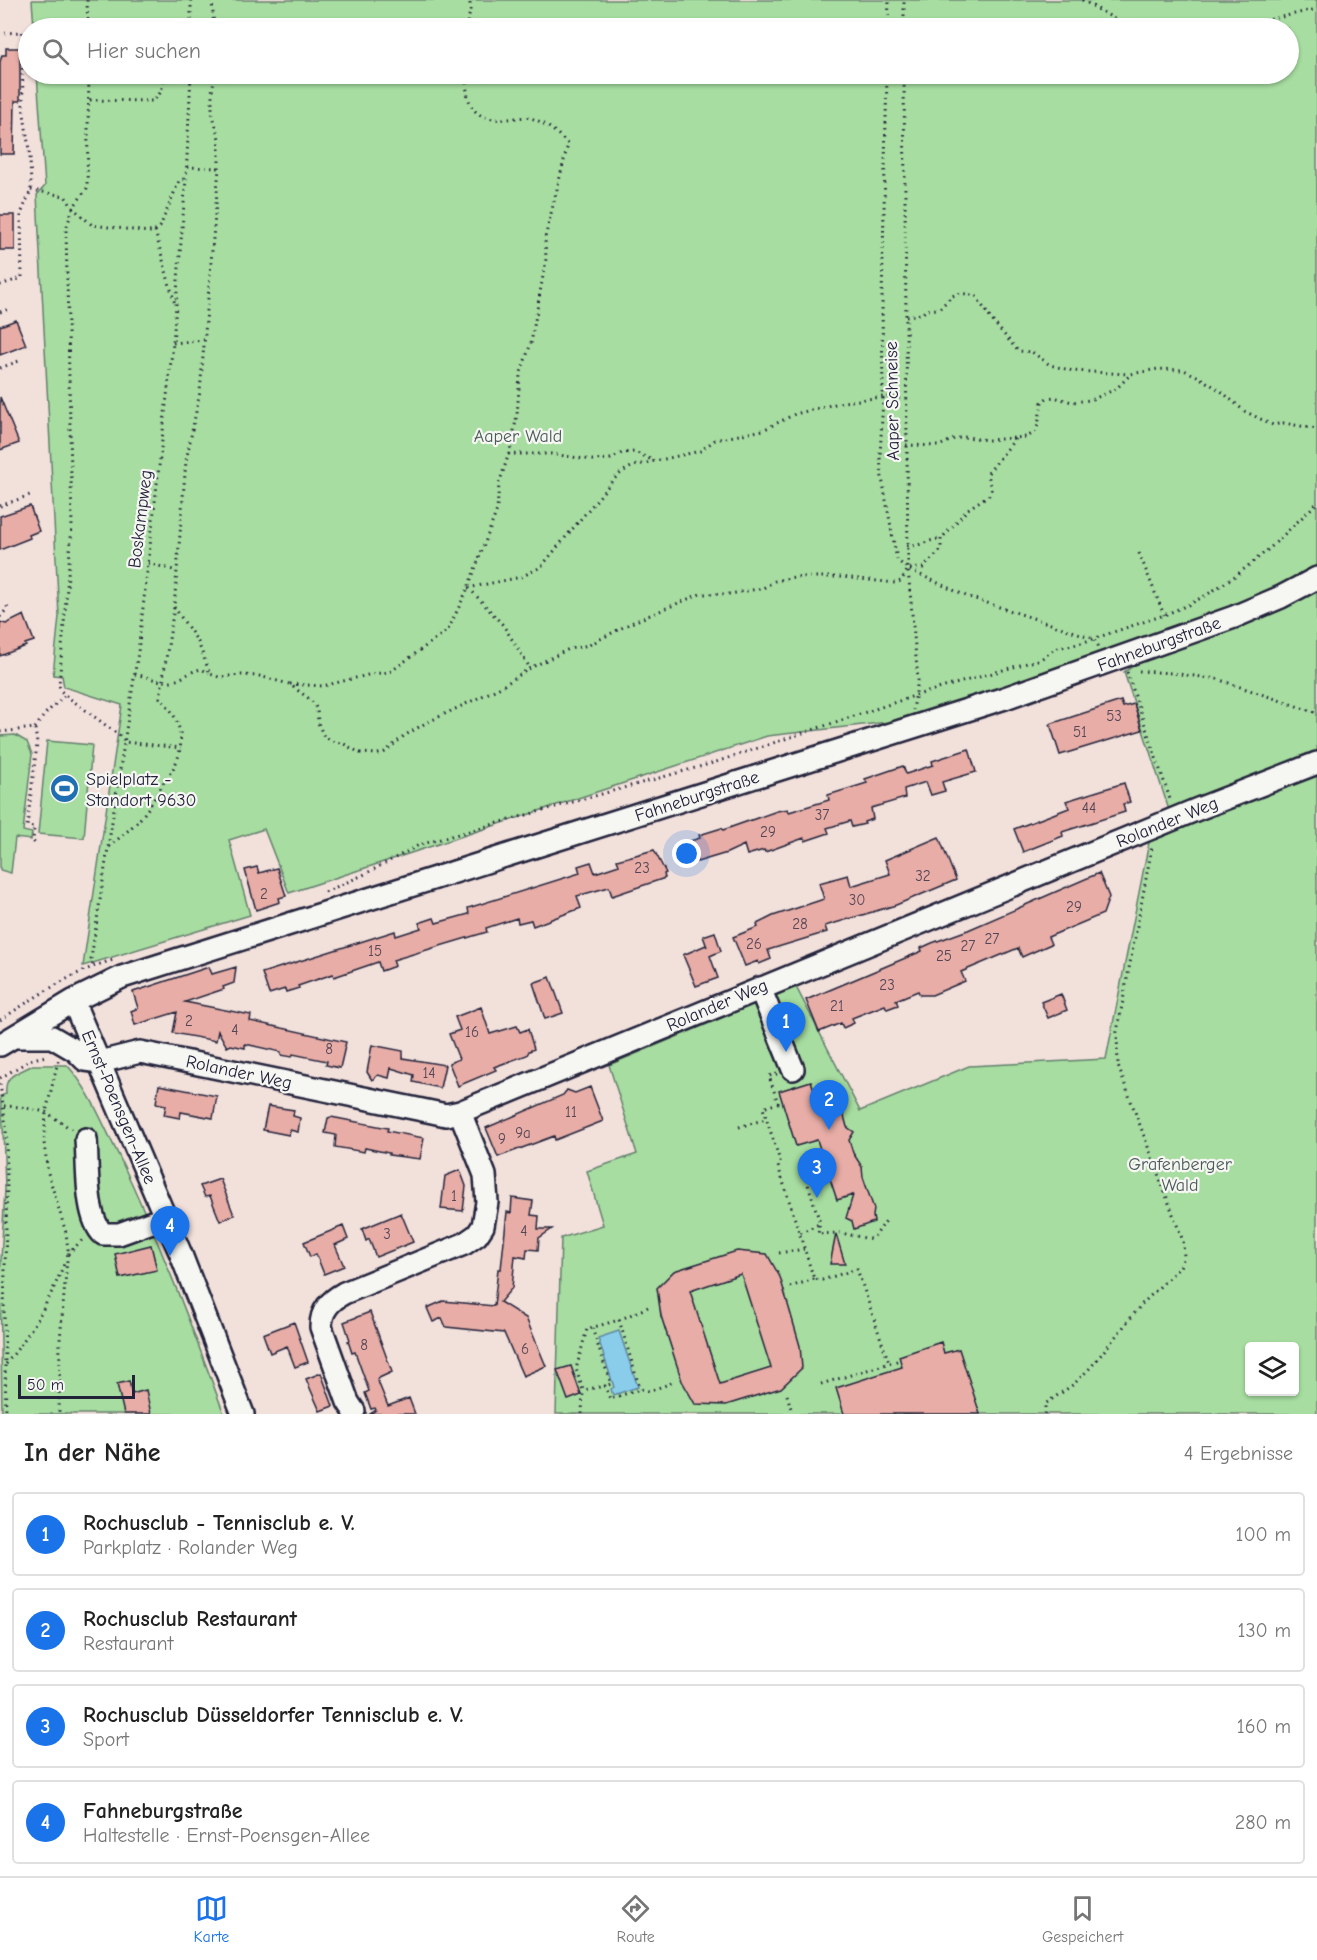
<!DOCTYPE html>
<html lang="de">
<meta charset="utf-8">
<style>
:root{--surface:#fff;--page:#f6f6f6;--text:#222;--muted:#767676;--line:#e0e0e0;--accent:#1a73e8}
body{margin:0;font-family:"Comic Neue",sans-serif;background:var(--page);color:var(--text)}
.controls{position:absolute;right:18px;bottom:18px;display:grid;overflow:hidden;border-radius:6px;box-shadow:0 2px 4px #0004}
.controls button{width:54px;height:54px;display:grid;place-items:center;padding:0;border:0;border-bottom:2px solid var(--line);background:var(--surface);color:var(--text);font:30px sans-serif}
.scale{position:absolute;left:18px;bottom:15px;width:117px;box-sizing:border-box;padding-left:6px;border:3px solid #22223b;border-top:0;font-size:16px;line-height:21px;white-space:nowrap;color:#22223b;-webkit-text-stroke:4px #f6f6f2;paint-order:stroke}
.you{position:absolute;left:687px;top:854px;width:21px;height:21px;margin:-15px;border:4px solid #fff;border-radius:50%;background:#1a73e8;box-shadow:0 0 0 9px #1a73e833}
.badge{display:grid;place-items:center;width:39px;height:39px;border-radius:50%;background:var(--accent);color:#fff;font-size:20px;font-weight:700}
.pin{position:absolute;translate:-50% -50px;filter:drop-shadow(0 2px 3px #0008)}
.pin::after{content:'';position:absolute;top:32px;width:21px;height:18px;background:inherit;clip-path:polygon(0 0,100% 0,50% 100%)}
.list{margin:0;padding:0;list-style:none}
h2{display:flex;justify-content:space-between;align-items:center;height:78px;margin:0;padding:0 24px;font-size:26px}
h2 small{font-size:20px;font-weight:400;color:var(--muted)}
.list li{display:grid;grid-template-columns:39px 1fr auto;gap:18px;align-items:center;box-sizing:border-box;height:84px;margin:0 12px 12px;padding:0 12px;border:2px solid var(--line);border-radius:6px}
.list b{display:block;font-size:22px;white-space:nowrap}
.list p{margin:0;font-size:20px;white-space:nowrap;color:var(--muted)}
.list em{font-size:20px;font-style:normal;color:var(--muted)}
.icon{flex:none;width:33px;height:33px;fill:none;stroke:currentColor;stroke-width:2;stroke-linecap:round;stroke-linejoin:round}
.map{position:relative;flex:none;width:1317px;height:1414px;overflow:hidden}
.search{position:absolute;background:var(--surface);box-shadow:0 2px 4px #0004;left:18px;right:18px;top:18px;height:66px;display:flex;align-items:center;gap:15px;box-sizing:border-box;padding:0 21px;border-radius:33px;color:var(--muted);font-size:22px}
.sheet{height:462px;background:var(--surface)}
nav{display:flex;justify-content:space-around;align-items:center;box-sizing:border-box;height:84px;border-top:2px solid var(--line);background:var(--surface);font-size:16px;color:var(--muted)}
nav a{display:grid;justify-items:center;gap:3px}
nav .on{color:var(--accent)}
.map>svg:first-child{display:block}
.green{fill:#a7dda0;stroke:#64806e;stroke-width:1.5;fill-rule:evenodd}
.water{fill:#89cdeb;stroke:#6089a5;stroke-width:1.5}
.building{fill:#e7ada6;stroke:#22223b;stroke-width:1.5;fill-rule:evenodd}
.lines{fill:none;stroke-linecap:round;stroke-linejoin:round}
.minor-casing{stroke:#22223b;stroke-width:26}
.path{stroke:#22223b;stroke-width:3;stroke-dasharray:1.5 4.5;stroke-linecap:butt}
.minor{stroke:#f6f6f2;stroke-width:21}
.labels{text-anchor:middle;stroke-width:4.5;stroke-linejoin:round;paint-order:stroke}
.number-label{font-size:15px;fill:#534556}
.street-label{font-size:18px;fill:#22223b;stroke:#f6f6f2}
.park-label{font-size:18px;fill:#4a5a59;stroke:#f6f6f2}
.poi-label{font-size:18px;fill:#22223b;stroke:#f6f6f2;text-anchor:start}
</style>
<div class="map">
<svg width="1317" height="1414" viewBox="0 0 1317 1414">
<rect width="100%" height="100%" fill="#f2e0db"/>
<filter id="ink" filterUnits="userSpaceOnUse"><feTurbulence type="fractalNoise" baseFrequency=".0167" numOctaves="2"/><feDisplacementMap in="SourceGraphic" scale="12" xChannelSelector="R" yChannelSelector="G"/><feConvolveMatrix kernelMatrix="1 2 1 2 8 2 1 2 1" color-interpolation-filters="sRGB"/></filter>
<g filter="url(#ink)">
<path class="green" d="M32,0H1317V573L1278,592L923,718L767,736L289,893L264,829L229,840L250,915L83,966L122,705L64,687L62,676L53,675L59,616L37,195L45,186L37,74H1288V28H34Z
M1317,591V1414H556L561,1238L603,1225L587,1171L637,1154L609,1065L796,987L860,1111L969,1066L1106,1059L1151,832L1169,810L1124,672L1141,661L1269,612ZM1250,1346H1294V1392H1250Z
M15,735L27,742L32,754L23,831L32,833L31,840L15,838L11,873L0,870V736Z
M47,741L92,745L84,838L38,834Z
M33,1065H67C91,1091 103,1125 119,1156C159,1240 192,1327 224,1414H2L0,1277L5,1189L3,1127L0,1096L6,1094C4,1074 17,1074 33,1065Z"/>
<path class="water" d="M619,1331L638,1387L613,1395L611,1389L614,1387L598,1338Z"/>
<path class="building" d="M6,48H20V101H15L14,154H0V62L2,55H6Z
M0,215H15V250H0Z
M16,320L26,345L0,355V326Z
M0,397L19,443L0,450Z
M30,506L39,531L29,535L30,538L0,550V516Z
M24,615L34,641L25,644L26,646L0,656V622L6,624Z
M1121,701L1123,707L1134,704L1142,730L1060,755L1050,724Z
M969,749L976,772L942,782L945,791L931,795L926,782L904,789L905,798L871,808L873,819L864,822L865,824L852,827L850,821L827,828L829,833L805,841L804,838L765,852L764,850L747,855L744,845L727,853L697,862L690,841L700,838L699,835L722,828L723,830L777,811L788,809L789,812L829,800L828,795L867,783L865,779L903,766L906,774L933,765L932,761Z
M1124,783L1130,802L1123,804L1125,812L1062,832L1063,836L1023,852L1014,829L1069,808L1066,801Z
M939,837L956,880L896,905L825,926L827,932L768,950L771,959L759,964L758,961L745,966L733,937L758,927L757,924L773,916L824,899L819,883L848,875L851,886L890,874L885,860Z
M654,850L666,873L664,874L665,878L612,896L609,887L577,896L581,908L533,926L531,920L518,923L517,918L486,928L487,932L393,960L395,966L381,971L378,962L334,977L333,974L298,986L299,988L286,992L285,989L269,994L262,973L395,931L396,936L421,928L419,923L434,918L436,923L469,914L468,908L580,873L578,866L591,862L595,873L619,865L617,860Z
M257,867L259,873L277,868L286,896L279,898L280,902L256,910L245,870Z
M1099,873L1109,897L1103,914L1048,937L1051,944L1022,957L1018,948L961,972L965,981L932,995H920L918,991L896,1000L898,1005L887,1009L885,1005L852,1018L854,1023L843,1028L841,1023L819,1032L806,1000L922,951L921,948L932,943L968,930Z
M715,932L721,951L710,956L718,978L696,986L683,955L706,945L707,947L703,936Z
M209,967L212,974L236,967L234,983L223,987L224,989L185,1002L251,1015L250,1021L346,1042L340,1068L326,1065L327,1061L293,1054L292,1057L281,1055V1052L245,1044V1048L231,1045L227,1047L218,1031L216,1041L173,1033L177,1012L135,1025L131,1011L138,1008L133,992Z
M550,977L563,1013L545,1019L533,983Z
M1061,994L1067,1010L1048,1018L1041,1002Z
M481,1007L490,1034L517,1026L520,1032L528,1029L534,1049L529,1051L527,1055L494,1067L496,1070L458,1086L449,1063L459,1059L449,1034L460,1030L455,1017Z
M372,1045L403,1051V1058L445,1065L440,1088L413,1082L414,1075L391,1068L389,1078L378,1075L372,1080L367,1072Z
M811,1081L824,1117L843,1112L847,1127L854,1132L849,1140L853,1153L862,1167L863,1177L874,1209L873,1216L874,1222L854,1229L852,1221L846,1218L853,1195L837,1200L817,1140L796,1146L779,1091Z
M159,1085L217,1096L213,1118L181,1112L180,1118L164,1115L166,1105L156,1103Z
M590,1087L603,1121L555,1140L554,1136L498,1157L486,1128L563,1095L567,1090L575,1093Z
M268,1106L294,1110L293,1116L300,1118L298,1132L290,1130L289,1135L263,1130Z
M331,1117L388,1128L387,1131L424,1138L420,1159L389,1155V1153L365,1148L364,1152L335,1147L336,1135L325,1133L328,1118Z
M460,1170L466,1186L463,1211L441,1209L445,1176Z
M220,1179L234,1215L220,1221L210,1196L205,1197L200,1186Z
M512,1198L533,1201L531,1215L539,1216L538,1229H552L539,1238L538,1250L527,1249L526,1258L515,1256L512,1288L500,1302L526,1318L546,1366L523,1376L504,1333L446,1327L442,1318L433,1322L427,1308L443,1301L494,1306L498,1269H501L507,1212L511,1213Z
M401,1213L413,1242L376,1257L369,1239L366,1241L362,1229Z
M343,1226L348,1239L335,1245L344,1266L324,1274L316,1254L310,1257L304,1242Z
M836,1234L845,1264H830Z
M151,1245L157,1270L120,1278L115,1254Z
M737,1251L767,1254L780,1277L800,1346L802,1368L781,1388L726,1405L695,1404L682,1381L661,1316L657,1288L674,1271ZM741,1274L771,1368L720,1384L690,1291Z
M370,1312L392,1372L377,1379L388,1406L409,1398L415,1414H370L376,1410L375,1408L371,1409L365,1393L369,1391L355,1352L352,1353L348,1341L350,1340L344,1322Z
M294,1322L308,1362L295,1367L287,1346L270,1353L263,1334Z
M941,1342L944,1353L959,1349L980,1414H844L836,1388L902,1367L899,1356Z
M571,1366L581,1395L568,1400L557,1370Z
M321,1373L333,1406L320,1411L306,1379Z
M129,1381L132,1394L146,1390L151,1414H124L117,1384Z"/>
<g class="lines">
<defs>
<path id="minor" d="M760,988L793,1069
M73,1001L180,1252L243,1414
M15,1037H52L76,1051L85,1060L100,1062L140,1052L432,1112L446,1115L460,1112L1198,809L1317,763
M0,1045L73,1001L122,977L1005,698L1234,617L1281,597L1317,578
M86,1139C88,1164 85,1217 103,1234H119L166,1217
M354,1411L348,1402L321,1327C321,1310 330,1301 344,1293L464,1244L477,1235L483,1226L487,1202L485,1175L460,1112"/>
</defs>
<use href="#minor" class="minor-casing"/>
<path class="path" d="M87,0L88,28
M191,0V28
M212,0L214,28
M1082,0L1123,24L1142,28
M466,28L470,12V0
M888,28L889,0
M904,28V0
M1145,28L1179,23H1254L1317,9
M89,74L87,188L73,208L66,229L72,526L59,685L61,691L65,695L119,735L124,742L181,748
M887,74L882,300L883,397L880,457L882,478L897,560L908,569L966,596L1093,638L1099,647
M904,74L908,569L918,680L913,710
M90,100L152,101C163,94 163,85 163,74
M187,167L219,168
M31,190L65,196L73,208L92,225L149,232L155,231L160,227L179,181L186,178
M155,231L175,304
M0,285L22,278L21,214L31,190L30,157L23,106L22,32L5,33
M0,312L9,309
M906,316L922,314L926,310L939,309L952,296L961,293L976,296L991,319L1018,351L1032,352L1050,365L1073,371L1129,374
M173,343L204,340
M0,368L19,361
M906,445L939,446L954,439L966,437L988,440L1027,437L1035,432L1038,425L1042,402L1047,398L1054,397L1072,402L1091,400L1116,389L1131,374L1158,369L1184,370L1197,376L1221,391L1244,411L1273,425L1284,423L1317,429
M508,454H551L592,460L611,459L622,453L635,452L654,461
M0,506L30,495
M907,546C920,547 929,539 941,539
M1139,553L1164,615
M148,563L177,571
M468,588L521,577L541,567L613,480L622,472L633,466L700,451L715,440L763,430L795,414L843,402L883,397L905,398
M469,588L503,625L530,668
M174,607L198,642L210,674L219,677L241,675L259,676L289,684L311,700L317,709L318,723L323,735L331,741L344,744L360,753L378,754L385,752L404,736L424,724L501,687L530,668L569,649L589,645L631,623L700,594H730L763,588L775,581L794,577H842L895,583L901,581L908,569L923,568L941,550V539L968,509L989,495L991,490L988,473L1015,439
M0,617L7,609L8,602
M1139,671L1172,673L1217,679L1317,713
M1127,672L1171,802
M135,674C148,677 165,685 179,679C187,675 192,671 201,669L209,673
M290,684L323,686L372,674L390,672L448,630L468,588L497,510L499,484L511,447L517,415L520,375L531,343L546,259L545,238L568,144C558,134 544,121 530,118C523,116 514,119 507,119C472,122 466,104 466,74
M35,728L45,714L65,695
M0,732L35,728L37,744L27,826L34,827L33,841L36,845
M109,847C118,839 128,831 137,822C147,812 158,793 165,780C168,775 173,770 175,765C187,741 179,715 160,698L174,607L186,461L200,392L219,168V139L212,111V92L215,74
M325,892L363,875L419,845L713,763L917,695L1041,659L1056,648L1078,644L1164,615L1188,605L1208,594L1238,574L1269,549L1317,503
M93,965L91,959L138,652L173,343L186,178L191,74
M0,1020C36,997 71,972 113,960
M58,1061L46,1112L44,1143L48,1173L66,1233L68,1249L60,1340L59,1414
M777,1074L769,1076L778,1103L763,1108L780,1161L778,1166L814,1279L822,1280L857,1269L889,1363
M0,1078L32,1059L46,1056
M0,1084L6,1127L7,1182L4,1312L6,1414
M4,1106L21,1107L46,1112L71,1129
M739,1127L766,1119
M801,1162L820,1223L818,1234L841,1233L870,1239L876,1235L887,1219
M800,1233L819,1224
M779,1253L804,1249
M68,1254L84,1238
M790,1287L814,1279
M648,1307L619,1320L587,1329L576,1369L583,1390L605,1386L610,1399L640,1389L649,1391L672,1383
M619,1320L640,1389
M592,1328L611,1384L605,1386
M6,1364C32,1331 49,1302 64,1264
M821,1384L900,1360
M787,1395L792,1412
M582,1414L583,1390
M1045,1414V1404L1074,1384L1091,1367L1142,1304L1180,1267L1184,1257L1183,1241L1118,1066L1117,1032L1152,847"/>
<use href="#minor" class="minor"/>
</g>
</g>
<defs>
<symbol id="stadium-disc" viewBox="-11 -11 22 22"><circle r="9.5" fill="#1f6fb2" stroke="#f6f6f2"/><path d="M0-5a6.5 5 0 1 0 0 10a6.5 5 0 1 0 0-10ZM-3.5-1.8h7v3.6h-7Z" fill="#fff"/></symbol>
</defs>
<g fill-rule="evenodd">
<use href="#stadium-disc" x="48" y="772" width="33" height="33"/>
</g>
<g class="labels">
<g class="number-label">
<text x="1114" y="721">53</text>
<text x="1080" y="737">51</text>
<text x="1089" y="813">44</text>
<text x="822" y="820">37</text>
<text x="768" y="837">29</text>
<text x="642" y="873">23</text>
<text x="923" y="881">32</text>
<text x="264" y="899">2</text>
<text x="857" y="905">30</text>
<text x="1074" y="912">29</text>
<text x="800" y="929">28</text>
<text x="992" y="944">27</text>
<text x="754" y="949">26</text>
<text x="968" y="951">27</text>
<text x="375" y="956">15</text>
<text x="944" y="961">25</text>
<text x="887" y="990">23</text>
<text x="837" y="1011">21</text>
<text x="189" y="1026">2</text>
<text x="235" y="1035">4</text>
<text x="472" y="1037">16</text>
<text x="329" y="1054">8</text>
<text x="429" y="1078">14</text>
<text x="571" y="1117">11</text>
<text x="523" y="1138">9a</text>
<text x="502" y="1144">9</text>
<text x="454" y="1201">1</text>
<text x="524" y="1236">4</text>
<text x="387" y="1239">3</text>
<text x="364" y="1350">8</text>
<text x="525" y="1354">6</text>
</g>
<g class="street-label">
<text transform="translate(892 401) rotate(-91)" y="6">Aaper Schneise</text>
<text transform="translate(140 519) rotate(-83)" y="6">Boskampweg</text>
<text transform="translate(1159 644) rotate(-20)" y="6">Fahneburgstraße</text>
<text transform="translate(697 796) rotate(-18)" y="6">Fahneburgstraße</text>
<text transform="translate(1167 822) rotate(-22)" y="6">Rolander Weg</text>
<text transform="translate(717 1005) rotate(-23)" y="6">Rolander Weg</text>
<text transform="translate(239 1072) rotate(12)" y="6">Rolander Weg</text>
<text transform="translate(119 1107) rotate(67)" y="6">Ernst-Poensgen-Allee</text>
</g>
<g class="park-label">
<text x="518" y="442">Aaper Wald</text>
<text x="1180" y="1170">Grafenberger<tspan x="1180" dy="21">Wald</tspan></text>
</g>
<g class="poi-label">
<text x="86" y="785">Spielplatz -<tspan x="86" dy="21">Standort 9630</tspan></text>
</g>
</g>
</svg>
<div class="controls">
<button><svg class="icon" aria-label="layers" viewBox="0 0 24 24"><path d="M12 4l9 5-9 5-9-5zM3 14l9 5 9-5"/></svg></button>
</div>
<div class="scale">50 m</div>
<div class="you"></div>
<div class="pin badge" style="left:786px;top:1052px">1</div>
<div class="pin badge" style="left:829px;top:1130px">2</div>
<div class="pin badge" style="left:817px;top:1198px">3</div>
<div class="pin badge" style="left:170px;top:1256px">4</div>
<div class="search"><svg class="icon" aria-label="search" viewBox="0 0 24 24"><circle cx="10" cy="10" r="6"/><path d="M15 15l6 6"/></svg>Hier suchen</div>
</div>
<section class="sheet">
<h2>In der Nähe<small>4 Ergebnisse</small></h2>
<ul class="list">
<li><span class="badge">1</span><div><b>Rochusclub - Tennisclub e. V.</b><p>Parkplatz · Rolander Weg</p></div><em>100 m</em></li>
<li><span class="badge">2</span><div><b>Rochusclub Restaurant</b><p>Restaurant</p></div><em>130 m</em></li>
<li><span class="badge">3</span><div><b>Rochusclub Düsseldorfer Tennisclub e. V.</b><p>Sport</p></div><em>160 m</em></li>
<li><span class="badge">4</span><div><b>Fahneburgstraße</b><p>Haltestelle · Ernst-Poensgen-Allee</p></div><em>280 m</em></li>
</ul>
</section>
<nav>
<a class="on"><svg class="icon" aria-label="map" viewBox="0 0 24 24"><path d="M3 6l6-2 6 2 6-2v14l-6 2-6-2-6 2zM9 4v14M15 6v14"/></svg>Karte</a>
<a><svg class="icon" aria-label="directions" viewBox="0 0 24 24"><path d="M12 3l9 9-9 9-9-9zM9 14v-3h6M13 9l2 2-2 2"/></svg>Route</a>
<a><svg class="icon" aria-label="saved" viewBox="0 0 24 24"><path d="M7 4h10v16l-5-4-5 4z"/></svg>Gespeichert</a>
</nav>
